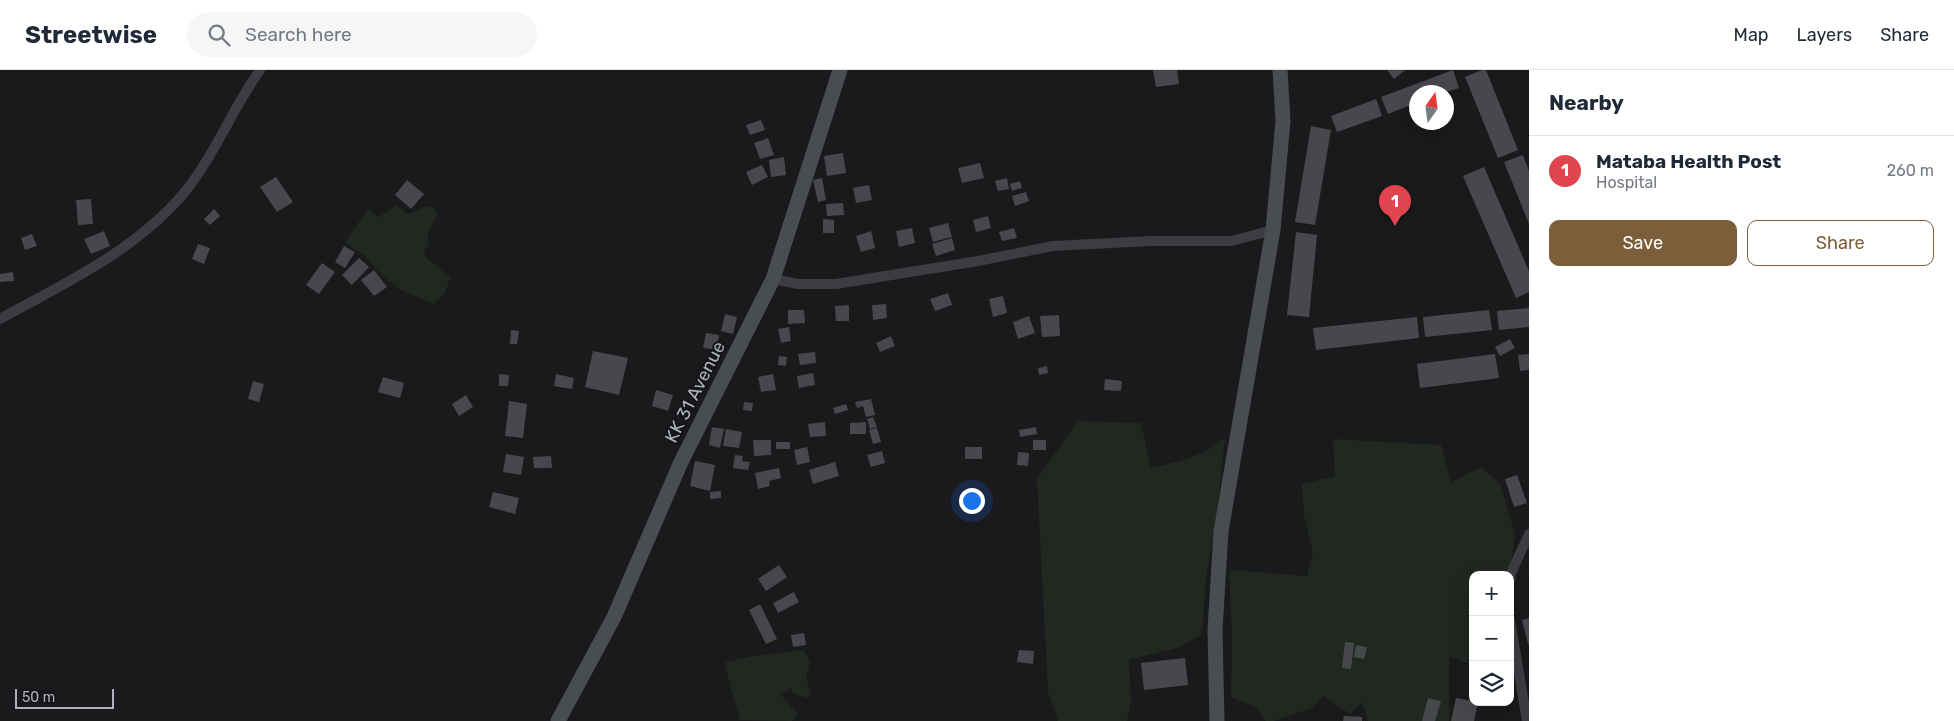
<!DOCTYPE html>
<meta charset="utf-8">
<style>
:root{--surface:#fff;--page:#f6f6f7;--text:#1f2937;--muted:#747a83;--line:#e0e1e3;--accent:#7d5e3a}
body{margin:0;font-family:Rubik,sans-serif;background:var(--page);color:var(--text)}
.controls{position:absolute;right:15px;bottom:15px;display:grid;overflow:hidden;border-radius:10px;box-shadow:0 5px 20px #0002}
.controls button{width:45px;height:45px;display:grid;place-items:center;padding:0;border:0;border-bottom:1px solid var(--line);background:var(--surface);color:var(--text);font:25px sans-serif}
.compass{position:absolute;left:1409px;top:15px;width:45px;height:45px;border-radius:50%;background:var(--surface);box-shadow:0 5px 20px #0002;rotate:14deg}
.scale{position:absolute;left:15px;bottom:12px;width:99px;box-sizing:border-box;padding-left:5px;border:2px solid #adb3bc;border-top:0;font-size:14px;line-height:18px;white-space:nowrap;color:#adb3bc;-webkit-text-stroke:4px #151517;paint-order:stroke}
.you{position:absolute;left:971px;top:430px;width:18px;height:18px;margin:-12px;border:4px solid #fff;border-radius:50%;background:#1a73e8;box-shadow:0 0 0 8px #1a73e833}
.badge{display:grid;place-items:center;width:32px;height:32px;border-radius:50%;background:var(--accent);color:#fff;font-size:16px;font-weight:700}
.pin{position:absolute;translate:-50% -41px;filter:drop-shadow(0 1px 2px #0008)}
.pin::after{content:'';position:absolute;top:26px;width:18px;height:15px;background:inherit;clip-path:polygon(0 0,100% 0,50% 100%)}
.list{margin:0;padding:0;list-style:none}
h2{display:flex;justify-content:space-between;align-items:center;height:65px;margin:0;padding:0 20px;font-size:21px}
h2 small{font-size:16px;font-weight:400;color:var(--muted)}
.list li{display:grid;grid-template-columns:32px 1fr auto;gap:15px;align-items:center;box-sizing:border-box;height:70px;padding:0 20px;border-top:1px solid var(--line)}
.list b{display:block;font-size:19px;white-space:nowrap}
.list p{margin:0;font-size:16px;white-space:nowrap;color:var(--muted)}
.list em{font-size:16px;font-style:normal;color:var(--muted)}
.actions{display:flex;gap:10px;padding:15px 20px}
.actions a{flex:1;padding:11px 0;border:1px solid var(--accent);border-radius:10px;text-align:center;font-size:18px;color:var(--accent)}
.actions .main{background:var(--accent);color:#fff}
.icon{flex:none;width:28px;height:28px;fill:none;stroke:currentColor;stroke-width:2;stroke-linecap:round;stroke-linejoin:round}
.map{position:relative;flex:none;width:1529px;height:651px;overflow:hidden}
header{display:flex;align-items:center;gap:30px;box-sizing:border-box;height:70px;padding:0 25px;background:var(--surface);border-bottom:1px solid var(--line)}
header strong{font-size:24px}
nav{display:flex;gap:28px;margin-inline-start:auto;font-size:18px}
.search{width:350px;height:45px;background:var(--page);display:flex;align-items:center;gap:12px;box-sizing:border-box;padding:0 18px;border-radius:28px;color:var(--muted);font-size:19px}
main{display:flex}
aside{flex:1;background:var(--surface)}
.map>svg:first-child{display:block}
.green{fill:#202820}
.building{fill:#47484c}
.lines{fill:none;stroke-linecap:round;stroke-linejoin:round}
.street{stroke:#3b3d41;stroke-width:10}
.secondary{stroke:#494c51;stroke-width:15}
.labels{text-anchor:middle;stroke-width:4;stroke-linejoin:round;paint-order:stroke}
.street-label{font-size:18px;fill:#adb3bc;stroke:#151517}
</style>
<header>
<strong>Streetwise</strong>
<div class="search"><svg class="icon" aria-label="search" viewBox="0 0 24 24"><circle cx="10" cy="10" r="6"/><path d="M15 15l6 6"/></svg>Search here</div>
<nav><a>Map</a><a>Layers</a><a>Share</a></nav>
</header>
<main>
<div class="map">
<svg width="1529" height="651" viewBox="0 0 1529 651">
<rect width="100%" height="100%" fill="#1a1a1c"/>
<path class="green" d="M397,135L408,144L426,136L434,137L437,146L428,163L429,175L424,181L426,188L451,207L444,224L434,234L401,220L382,206L365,186L345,172L368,139L378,147Z
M1078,351L1141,353L1151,398C1177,392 1206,386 1225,367L1218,433L1206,509L1202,564L1180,577L1129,590L1131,631L1127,651H1058L1048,622L1037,409Z
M1333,369L1441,375L1451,412L1481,397L1500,414L1515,463L1510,509V505H1473V595L1449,586V651H1368L1362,632L1350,644L1323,626L1312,638L1274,651H1266L1255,637L1231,627L1232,565L1229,500L1307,506L1313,483L1304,446L1302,414L1335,406Z
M804,580L810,592L806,608L811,622L807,628L792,623V618L781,625L798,644L792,651L740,650L724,593L752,586Z"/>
<path class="building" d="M1153,0H1177L1179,14L1156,17Z
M1387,0H1405L1394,9Z
M1453,0L1459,18L1446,22H1416V33L1388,44L1381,27Z
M1482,0H1486L1518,80L1498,88L1465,7Z
M1376,29L1382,46L1337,62L1331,46Z
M761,50L765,60L750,65L746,55Z
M1311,56L1331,60L1315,155L1295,152Z
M768,68L774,85L760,89L754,73Z
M843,83L846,103L827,106L824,86Z
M1523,85L1529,101V154L1504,92Z
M784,87L786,105L771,107L769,90Z
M980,93L984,108L962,113L958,98Z
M762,95L768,107L752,115L746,102Z
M1484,97L1529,201V222L1516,228L1463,106Z
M276,107L293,132L277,142L260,117Z
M822,108L826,130L818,132L813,110Z
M1007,108L1009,119L998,121L995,111Z
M407,110L424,124L411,139L395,125Z
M1020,111L1022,118L1012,121L1010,114Z
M869,115L872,130L856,133L853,118Z
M1026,122L1029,131L1015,136L1012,126Z
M91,129L93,154L78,155L76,130Z
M843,133L844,145L827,146L826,134Z
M214,139L220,146L210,155L204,149Z
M988,146L991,158L976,162L973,150Z
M823,149L834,150V163H823Z
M948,153L952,167L933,172L929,158Z
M912,158L915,173L899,177L896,161Z
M1014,158L1017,168L1002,171L999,162Z
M104,161L110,176L91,184L84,169Z
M871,161L875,178L861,182L856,166Z
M1296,162L1317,165L1309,247L1287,245Z
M32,164L37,176L25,180L21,168Z
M952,168L955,180L936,186L932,174Z
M198,174L210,178L204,194L192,189Z
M344,176L355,182L345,198L335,192Z
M359,188L369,197L352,215L342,205Z
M322,193L335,202L319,224L306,215Z
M374,200L387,217L374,226L361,210Z
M13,202L14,211L0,212V204Z
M948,223L952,235L935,241L930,229Z
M1003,226L1007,243L993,247L989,229Z
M886,234L887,248L873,250L872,235Z
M849,235V251H836L835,236Z
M1529,238V257L1499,260L1497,241Z
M788,240H804L805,253L788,254Z
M1489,240L1492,260L1425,267L1423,247Z
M725,244L737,247L733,264L721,261Z
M1059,245L1060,266L1042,267L1040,246Z
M1029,246L1035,263L1018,269L1013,252Z
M1417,247L1419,268L1316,280L1313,258Z
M789,257L791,271L781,273L778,259Z
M511,260L519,261L517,274H510Z
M706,263L719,265L717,280L703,278Z
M891,266L895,276L880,282L876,273Z
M1510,269L1515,278L1500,286L1495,277Z
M593,281L628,288L619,325L585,317Z
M815,282L816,293L800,295L798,284Z
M1495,284L1499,308L1420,318L1417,294Z
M1529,284V300L1520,301L1518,285Z
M779,286L787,287L786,296L778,295Z
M1047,296L1048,303L1039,305L1038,298Z
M813,303L815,315L799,318L797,306Z
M499,304L509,305L508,316H499Z
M556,304L574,308L572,319L554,316Z
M773,304L776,320L761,322L758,307Z
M383,307L404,313L400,328L378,322Z
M1105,309L1122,311L1121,321L1104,320Z
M253,311L264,314L259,332L248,329Z
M656,320L673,325L668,341L652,336Z
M466,325L473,337L459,346L452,334Z
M871,329L875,345L866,347L863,336L857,338L855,332Z
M509,331L527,334L523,368L505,366Z
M744,332L753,333L752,341L743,340Z
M846,334L848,340L835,344L833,338Z
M873,347L877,357L870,359L867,349Z
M825,352L826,366L810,367L808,354Z
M866,352V364H850V353Z
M712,357L724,359L720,378L709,375Z
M1036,357L1037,364L1020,367L1019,360Z
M877,358L881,372L873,374L869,360Z
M726,359L742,362L739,378L723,376Z
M753,370H771V385L754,386Z
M1033,370H1046V380H1033Z
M776,372H790V379H776Z
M807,377L810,392L797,395L794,380Z
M965,377H982V389H965Z
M882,381L885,393L871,397L867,385Z
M1018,382L1029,383L1028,396L1017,395Z
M506,384L524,387L521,405L503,402Z
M735,385L743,386L742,391L750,392L748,400L733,398Z
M551,386L552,398H534L533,387Z
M695,391L715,395L710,421L690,416Z
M835,392L839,406L813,414L809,400Z
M779,398L781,408L769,411L770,416L758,419L755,403Z
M1517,405L1527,433L1514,437L1505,409Z
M721,421V428L710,429V422Z
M493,422L519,428L515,444L489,437Z
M779,495L787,507L766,521L758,509Z
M794,522L799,532L778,543L773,533Z
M760,534L777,569L766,574L749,540Z
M1529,548V574H1528L1522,550Z
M804,563L806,575L793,577L791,565Z
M1345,572L1354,573L1351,599L1342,598Z
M1356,575L1367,577L1364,589L1354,587Z
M1019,580L1034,581L1033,594L1017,592Z
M1185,588L1188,615L1144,620L1141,593Z
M1428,628L1441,631L1435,651H1422Z
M1456,628L1478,632L1474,651H1451Z
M1344,646L1362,647V651H1343Z"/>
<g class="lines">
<path class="street" d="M773,209L798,214H836L978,191L1053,176L1151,171H1231L1273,160
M0,249C65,213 135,181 184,123C215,85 232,39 260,0
M1510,510L1511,503L1529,464
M1510,550L1527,651"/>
<path class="secondary" d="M558,651L614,547L681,392L773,209L840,0
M1217,651L1215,560L1221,461L1273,160L1283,51L1280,0"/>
</g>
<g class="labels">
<g class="street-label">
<text transform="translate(695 322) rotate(-63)" y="6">KK 31 Avenue</text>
</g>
</g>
</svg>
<div class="controls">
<button>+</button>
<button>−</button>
<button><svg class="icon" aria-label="layers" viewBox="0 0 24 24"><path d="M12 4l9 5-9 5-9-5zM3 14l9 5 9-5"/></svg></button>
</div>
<svg class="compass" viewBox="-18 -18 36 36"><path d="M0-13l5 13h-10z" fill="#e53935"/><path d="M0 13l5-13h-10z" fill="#747a83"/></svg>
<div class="scale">50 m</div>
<div class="you"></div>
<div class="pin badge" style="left:1395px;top:156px;background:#e0444e">1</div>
</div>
<aside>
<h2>Nearby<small></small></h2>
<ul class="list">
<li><span class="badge" style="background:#e0444e">1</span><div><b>Mataba Health Post</b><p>Hospital</p></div><em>260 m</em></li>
</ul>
<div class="actions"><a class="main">Save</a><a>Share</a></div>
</aside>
</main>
